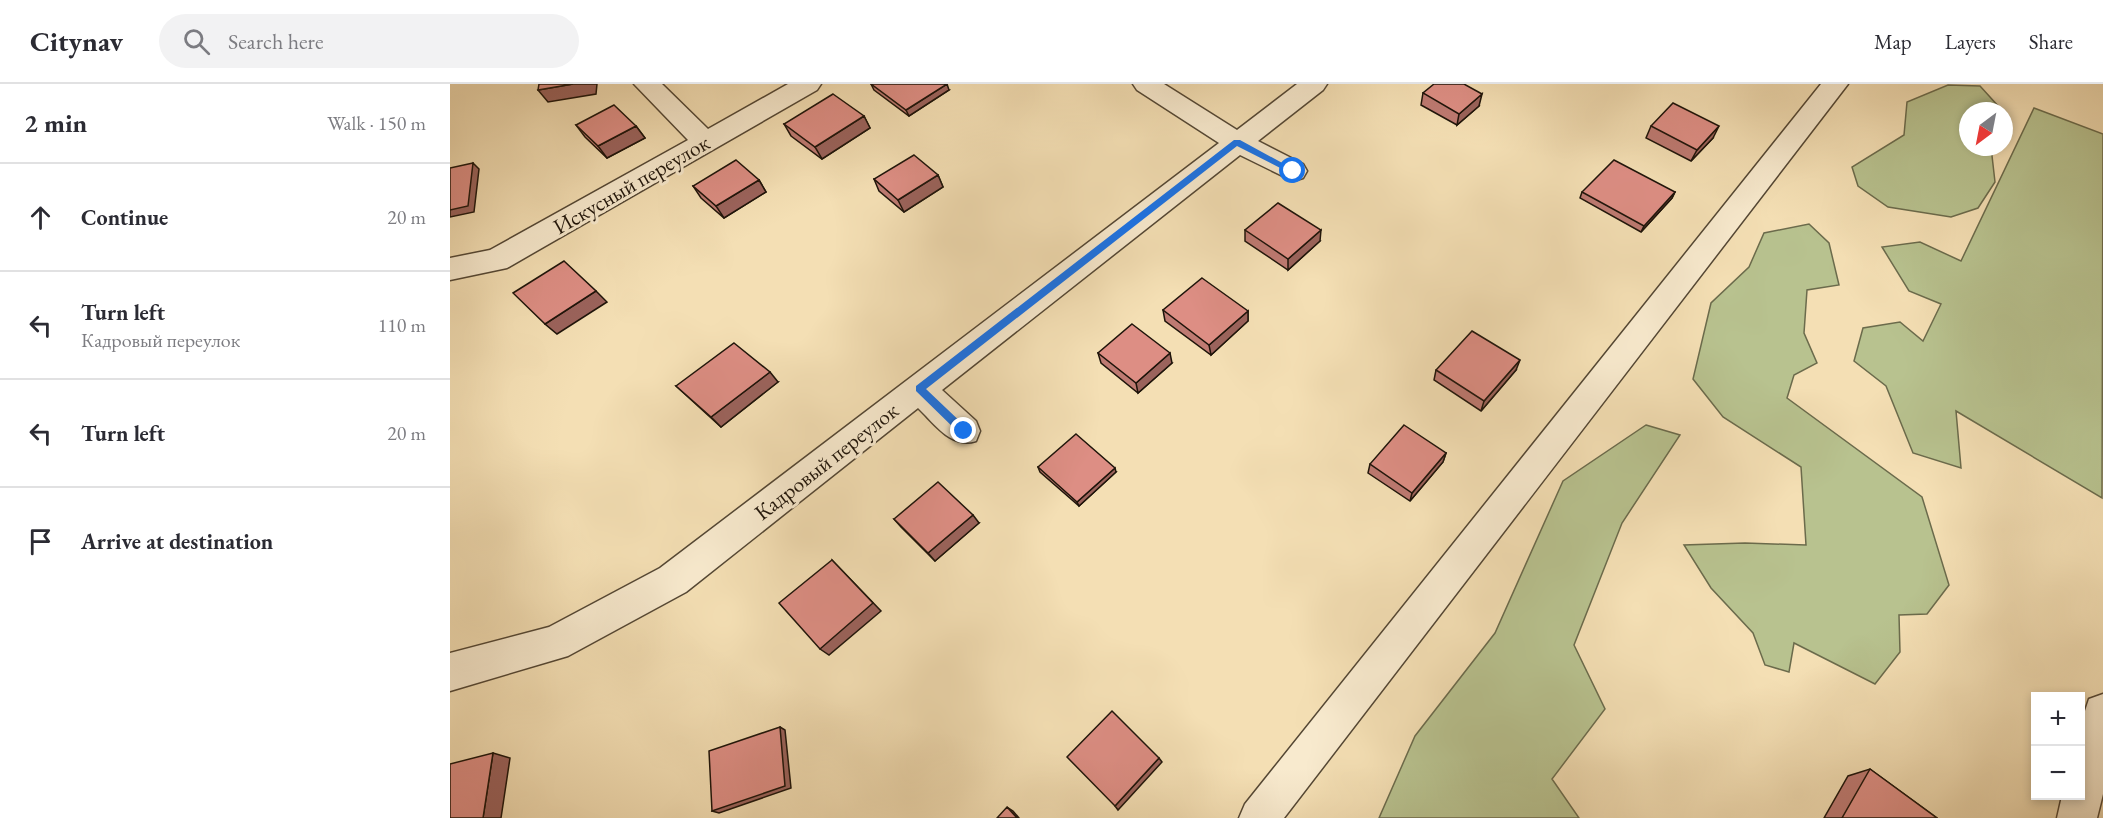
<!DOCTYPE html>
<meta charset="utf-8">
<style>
:root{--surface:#fff;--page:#f2f2f3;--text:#2b2b33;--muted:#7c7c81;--line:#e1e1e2}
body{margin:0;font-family:"EB Garamond",serif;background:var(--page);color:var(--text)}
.controls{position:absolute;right:18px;bottom:18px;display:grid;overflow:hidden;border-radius:0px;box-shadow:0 3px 9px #0003}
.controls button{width:54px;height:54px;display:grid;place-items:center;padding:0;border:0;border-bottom:2px solid var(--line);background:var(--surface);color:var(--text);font:30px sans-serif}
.compass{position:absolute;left:1509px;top:18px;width:54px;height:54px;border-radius:50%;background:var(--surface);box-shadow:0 3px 9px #0003;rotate:212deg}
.stop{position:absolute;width:18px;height:18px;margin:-14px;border:4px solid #1a73e8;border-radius:50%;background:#fff}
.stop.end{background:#1a73e8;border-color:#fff;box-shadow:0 2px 6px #0008}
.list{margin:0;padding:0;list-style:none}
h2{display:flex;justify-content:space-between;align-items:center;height:78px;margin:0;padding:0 24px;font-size:26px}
h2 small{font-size:20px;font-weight:400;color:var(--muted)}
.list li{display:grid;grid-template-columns:39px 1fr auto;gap:18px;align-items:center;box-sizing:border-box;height:108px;padding:0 24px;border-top:2px solid var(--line)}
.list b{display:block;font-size:22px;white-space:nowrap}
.list p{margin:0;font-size:20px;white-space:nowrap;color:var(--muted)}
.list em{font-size:20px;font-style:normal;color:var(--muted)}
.icon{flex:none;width:33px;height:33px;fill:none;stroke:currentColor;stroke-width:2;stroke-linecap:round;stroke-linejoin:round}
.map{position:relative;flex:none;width:1653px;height:734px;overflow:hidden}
header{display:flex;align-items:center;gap:36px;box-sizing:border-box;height:84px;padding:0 30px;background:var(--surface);border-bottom:2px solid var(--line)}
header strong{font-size:28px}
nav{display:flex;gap:33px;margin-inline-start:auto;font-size:21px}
.search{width:420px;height:54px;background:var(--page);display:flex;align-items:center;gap:15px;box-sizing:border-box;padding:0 21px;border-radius:33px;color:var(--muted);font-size:22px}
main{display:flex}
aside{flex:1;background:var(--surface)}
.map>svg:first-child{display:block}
.green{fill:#b8c28f;stroke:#6b6b4c;stroke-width:1.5}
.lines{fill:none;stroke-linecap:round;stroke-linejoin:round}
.minor-casing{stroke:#544734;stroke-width:3}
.minor{fill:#f8eace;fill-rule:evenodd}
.wall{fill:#be7a72;stroke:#1e140a;stroke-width:1.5}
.shaded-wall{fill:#9b635c;stroke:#1e140a;stroke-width:1.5}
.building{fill:#dd8e84;stroke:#1e140a;stroke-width:1.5}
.route{fill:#1a73e8}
.labels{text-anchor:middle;stroke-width:6;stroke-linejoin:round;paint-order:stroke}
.street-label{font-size:22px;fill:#1e140a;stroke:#f8eace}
</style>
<header>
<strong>Citynav</strong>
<div class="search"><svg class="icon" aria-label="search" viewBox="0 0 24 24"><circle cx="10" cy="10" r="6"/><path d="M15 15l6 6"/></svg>Search here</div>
<nav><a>Map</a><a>Layers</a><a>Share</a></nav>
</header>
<main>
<aside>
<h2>2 min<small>Walk · 150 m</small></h2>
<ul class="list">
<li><svg class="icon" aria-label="ahead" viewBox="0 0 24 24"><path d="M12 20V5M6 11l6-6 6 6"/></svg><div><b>Continue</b></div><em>20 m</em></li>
<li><svg class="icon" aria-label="left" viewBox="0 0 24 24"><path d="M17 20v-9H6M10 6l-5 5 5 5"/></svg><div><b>Turn left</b><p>Кадровый переулок</p></div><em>110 m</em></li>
<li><svg class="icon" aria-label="left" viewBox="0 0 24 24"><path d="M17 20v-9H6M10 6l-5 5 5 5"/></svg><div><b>Turn left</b></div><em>20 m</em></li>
<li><svg class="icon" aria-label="arrive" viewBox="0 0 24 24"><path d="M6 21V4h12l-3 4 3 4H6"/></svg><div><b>Arrive at destination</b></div></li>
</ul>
</aside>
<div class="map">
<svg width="1653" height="734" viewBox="0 0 1653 734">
<rect width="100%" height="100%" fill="#f4dfb4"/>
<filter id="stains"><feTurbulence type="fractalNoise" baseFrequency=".00333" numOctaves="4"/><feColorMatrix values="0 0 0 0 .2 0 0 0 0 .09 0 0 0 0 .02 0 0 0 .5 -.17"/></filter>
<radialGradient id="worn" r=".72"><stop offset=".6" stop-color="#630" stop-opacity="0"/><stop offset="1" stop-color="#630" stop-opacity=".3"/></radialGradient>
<path class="green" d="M1498,1L1530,2L1550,24V27H1518V63H1541L1545,98L1528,124L1501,133L1438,123L1408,102L1402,83L1454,51L1457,18Z
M1584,24L1653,50L1652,414L1506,327L1511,384L1463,369L1436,302L1404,277L1413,244L1450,238L1473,257L1491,220L1459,207L1432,163L1470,158L1511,177Z
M1359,140L1379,159L1389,201L1357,206L1354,249L1367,279L1344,291L1337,314L1472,413L1499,501L1477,530L1449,531L1450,568L1425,600L1344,559L1339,588L1315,581L1303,549L1261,504L1234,461L1295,459L1356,461L1351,383L1273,333L1243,295L1261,219L1299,183L1314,149Z
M1196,341L1230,351L1172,439L1124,561L1155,625L1102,695L1129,734H929L965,652L1045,549L1113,397Z"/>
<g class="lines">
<defs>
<path id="minor" d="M184,0H212L258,45L338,0H371L367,6L57,184L0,196V174L40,166L238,56Z
M683,0H714L787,46L847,0H877L873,6L808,57L853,80L857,87L853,94L843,97L790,71L492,306L526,337L530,347L526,357C501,365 485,340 468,324L236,508L118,572L0,607V569L99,543L210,484L769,59L687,6Z
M1371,0H1398L834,734H789L795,720Z
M1653,610V710L1647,734H1607L1612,712H1630V642L1639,615Z"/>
</defs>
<use href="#minor" class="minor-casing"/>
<use href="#minor" class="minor"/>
</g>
<path class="wall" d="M421,0L499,6L459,32L424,6Z
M973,9L1029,22L1007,41L971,21Z
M414,32L420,44L372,75L341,52L334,40Z
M126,41L186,42L195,54L157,74L135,53Z
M1201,42L1263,54L1241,77L1196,54Z
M488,91L493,103L454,128L429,107L424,95Z
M309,96L316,108L274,134L251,114L243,102Z
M1132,108H1225L1222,114L1191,148L1130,114Z
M795,146L870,157L838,186L795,157Z
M713,226L798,227V237L761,271L715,237Z
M648,269L722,279L688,309L651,279Z
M986,286H1066L1031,327L984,296Z
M328,298L271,343L226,302Z
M996,369L993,378L960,417L918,389L920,380Z
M588,383L666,388L629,422L590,388Z
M444,435L529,439L485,477L451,443Z
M1420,685L1487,734H1374L1398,692Z"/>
<path class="shaded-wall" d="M123,0H147L146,10L98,18L88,6Z
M497,0L499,6L459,32L456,26Z
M1032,10L1029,22L1007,41L1009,30Z
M414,32L420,44L372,75L365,63Z
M186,42L195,54L157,74L148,62Z
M1269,42L1263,54L1241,77L1247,66Z
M23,79L29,85L24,128L0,133V126Z
M488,91L493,103L454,128L448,116Z
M309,96L316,108L274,134L266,122Z
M1225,108L1222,114L1191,148L1194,142Z
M871,146L870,157L838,186V175Z
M146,207L157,218L107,250L95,240Z
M798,227V237L761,271L759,261Z
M720,269L722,279L688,309L686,299Z
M1070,276L1066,286L1031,327L1034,317Z
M320,288L328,298L271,343L261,333Z
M996,369L993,378L960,417L962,409Z
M665,384L666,388L629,422L627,418Z
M523,431L529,439L485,477L478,469Z
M382,476L431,527L379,571L370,565Z
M330,643L335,646L341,704L269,729L262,727Z
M43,669L60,674L51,734H33Z
M709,674L712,678L668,726L665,722Z
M557,723L563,727L569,734H567Z"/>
<path class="building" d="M89,0H123L88,6Z
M421,0H497L456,26Z
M984,0H1014L1032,10L1009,30L973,9Z
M383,10L414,32L365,63L334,40Z
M1223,19L1269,42L1247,66L1201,42Z
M164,21L186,42L148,62L126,41Z
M464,71L488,91L448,116L424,95Z
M286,76L309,96L266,122L243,102Z
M1164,76L1225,108L1194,142L1132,108Z
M23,79L18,122L0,126V84Z
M828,119L871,146L838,175L795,146Z
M114,177L146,207L95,240L63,209Z
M752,194L798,227L759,261L713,226Z
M682,240L720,269L686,299L648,269Z
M1022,247L1070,276L1034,317L986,286Z
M284,259L320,288L261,333L226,302Z
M954,341L996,369L962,409L920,380Z
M626,350L665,384L627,418L588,383Z
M488,398L523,431L478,469L444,435Z
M382,476L423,519L370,565L329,519Z
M662,627L709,674L665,722L617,673Z
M330,643L335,702L262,727L259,667Z
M43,669L33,734H0V680Z
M1420,685L1487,734H1392Z
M557,723L567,734H547Z"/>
<path class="route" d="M784,56H790L847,87L840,89L787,62L476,305L517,344V350H510L466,307V302Z"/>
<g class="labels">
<g class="street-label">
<text transform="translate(181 100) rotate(-30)" y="8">Искусный переулок</text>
<text transform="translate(376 377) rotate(-38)" y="8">Кадровый переулок</text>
</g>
</g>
<rect width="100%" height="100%" filter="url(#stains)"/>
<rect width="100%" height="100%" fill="url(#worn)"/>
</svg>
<div class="controls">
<button>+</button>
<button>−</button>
</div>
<svg class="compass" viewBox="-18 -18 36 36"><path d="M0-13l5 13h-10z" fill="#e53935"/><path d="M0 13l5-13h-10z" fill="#7c7c81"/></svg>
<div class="stop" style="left:843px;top:87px"></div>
<div class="stop end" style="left:514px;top:347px"></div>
</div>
</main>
